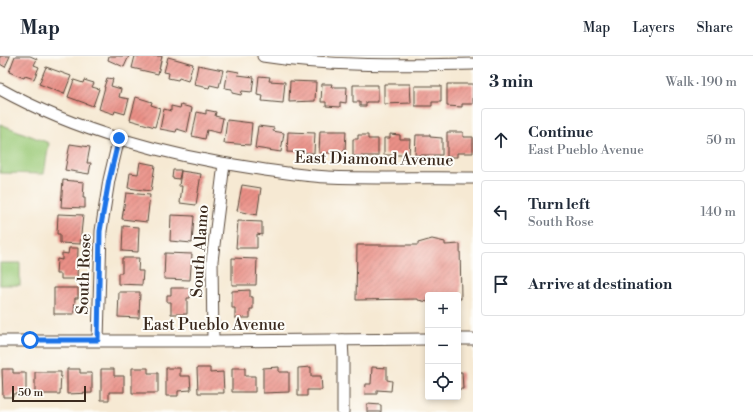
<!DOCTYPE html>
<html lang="en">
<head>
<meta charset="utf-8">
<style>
	:root { --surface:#fff; --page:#f2f2f3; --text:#1f2937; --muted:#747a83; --line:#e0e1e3 }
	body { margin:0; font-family:"Libre Bodoni",serif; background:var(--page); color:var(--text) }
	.controls { position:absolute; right:12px; bottom:12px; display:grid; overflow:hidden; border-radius:4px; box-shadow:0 2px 6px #0003 }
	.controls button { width:36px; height:36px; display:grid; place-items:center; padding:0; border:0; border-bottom:1px solid var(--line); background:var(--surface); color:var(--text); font:20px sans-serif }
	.scale { position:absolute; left:12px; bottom:10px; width:74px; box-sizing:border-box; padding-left:4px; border:2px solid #3b2a1e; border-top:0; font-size:11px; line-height:14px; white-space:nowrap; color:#3b2a1e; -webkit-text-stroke:3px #fdfcf7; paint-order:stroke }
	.stop { position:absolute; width:12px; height:12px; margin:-9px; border:3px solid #1a73e8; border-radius:50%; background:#fff }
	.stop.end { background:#1a73e8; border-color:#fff; box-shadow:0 1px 4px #0008 }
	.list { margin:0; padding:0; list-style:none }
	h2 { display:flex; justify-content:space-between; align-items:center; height:52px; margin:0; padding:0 16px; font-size:17px }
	h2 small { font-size:13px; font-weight:400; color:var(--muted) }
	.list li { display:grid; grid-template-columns:26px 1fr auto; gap:12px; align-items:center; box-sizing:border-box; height:64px; margin:0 8px 8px; padding:0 8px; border:1px solid var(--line); border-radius:4px }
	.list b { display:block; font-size:15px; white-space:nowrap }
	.list p { margin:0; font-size:13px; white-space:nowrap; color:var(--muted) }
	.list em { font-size:13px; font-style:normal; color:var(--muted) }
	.icon { flex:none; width:22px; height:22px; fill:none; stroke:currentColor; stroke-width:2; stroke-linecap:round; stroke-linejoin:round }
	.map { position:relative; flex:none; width:473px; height:356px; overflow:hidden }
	header { display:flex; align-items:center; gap:24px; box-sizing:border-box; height:56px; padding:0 20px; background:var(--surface); border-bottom:1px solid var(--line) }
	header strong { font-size:19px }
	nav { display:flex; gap:22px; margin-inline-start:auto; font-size:14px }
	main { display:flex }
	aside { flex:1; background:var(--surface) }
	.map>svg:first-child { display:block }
	.park { fill:#9bca78; stroke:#6b7a4b }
	.building { fill:url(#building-hatch) }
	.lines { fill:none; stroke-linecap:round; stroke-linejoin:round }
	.minor-casing { stroke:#574739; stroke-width:13 }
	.minor { stroke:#fff; stroke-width:11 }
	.route { stroke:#1a73e8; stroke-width:5 }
	.labels { text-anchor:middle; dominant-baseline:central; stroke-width:4; stroke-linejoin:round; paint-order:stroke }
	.street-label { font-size:16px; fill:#3b2a1e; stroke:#fdfcf7 }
</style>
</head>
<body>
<header>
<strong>Map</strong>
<nav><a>Map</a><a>Layers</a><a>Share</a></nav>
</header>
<main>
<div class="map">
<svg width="473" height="356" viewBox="0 0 473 356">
	<defs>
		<pattern id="building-hatch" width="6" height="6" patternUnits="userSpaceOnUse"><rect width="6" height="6" fill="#ea9087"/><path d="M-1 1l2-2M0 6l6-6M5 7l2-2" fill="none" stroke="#bf766e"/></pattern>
	</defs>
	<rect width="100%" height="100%" fill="#fdfcf7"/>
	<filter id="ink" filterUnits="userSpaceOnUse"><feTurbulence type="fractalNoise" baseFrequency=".025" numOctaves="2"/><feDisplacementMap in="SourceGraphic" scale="8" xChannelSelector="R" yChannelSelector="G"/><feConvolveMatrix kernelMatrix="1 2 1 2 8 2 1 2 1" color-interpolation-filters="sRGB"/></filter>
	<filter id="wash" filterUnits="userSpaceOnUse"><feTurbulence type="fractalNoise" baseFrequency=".012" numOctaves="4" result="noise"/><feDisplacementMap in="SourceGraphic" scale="16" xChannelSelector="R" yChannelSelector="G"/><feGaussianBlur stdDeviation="0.9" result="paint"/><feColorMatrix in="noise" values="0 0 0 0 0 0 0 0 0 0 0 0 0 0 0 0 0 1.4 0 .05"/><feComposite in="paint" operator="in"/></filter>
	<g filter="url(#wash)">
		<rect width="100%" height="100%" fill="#f6e9d3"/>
		<!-- park -->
		<g class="park">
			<path d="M 0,68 L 49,87 L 44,118 L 0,117 Z"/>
			<rect x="0" y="207" width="20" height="22"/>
		</g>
		<g id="blocks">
			<!-- building -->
			<g class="building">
				<path d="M 0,0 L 10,0 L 5,11 L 0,8 Z"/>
				<path d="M 15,0 L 30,0 L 37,3 L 34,9 L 39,11 L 34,23 L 25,20 L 24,22 L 9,16 Z"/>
				<path d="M 109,0 L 129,0 L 124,11 L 108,4 Z"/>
				<path d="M 135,0 L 162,0 L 158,18 L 132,12 Z"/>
				<path d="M 168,1 L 193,8 L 188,25 L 179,22 L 178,24 L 168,22 L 169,17 L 164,16 Z"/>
				<path d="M 198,9 L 223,14 L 219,31 L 210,29 L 209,32 L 194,29 Z"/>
				<path d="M 46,11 L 71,20 L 64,38 L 39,28 Z"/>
				<path d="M 228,14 L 239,16 L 238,19 L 254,21 L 252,36 L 242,35 L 241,39 L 232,37 L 232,33 L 225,32 Z"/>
				<path d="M 259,20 L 270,21 L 269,25 L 285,26 L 283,47 L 262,45 L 263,40 L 257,39 Z"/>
				<path d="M 107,22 L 113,23 L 111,30 L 121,33 L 119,41 L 129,43 L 125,58 L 115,55 L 114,58 L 99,53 L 105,31 L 104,31 Z"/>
				<path d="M 74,24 L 83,27 L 84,24 L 94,27 L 92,31 L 99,33 L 93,50 L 68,41 Z"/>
				<path d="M 290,25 L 316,26 L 315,45 L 289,46 Z"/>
				<path d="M 322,28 L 332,28 L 331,31 L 347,31 L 346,47 L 340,46 L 340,51 L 326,50 L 326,46 L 321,46 Z"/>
				<path d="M 384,28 L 410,28 L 411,47 L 384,48 Z"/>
				<path d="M 447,28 L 473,28 L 473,48 L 462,48 L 462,51 L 447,50 Z"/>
				<path d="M 353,29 L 378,29 L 378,46 L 366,46 L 366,50 L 360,50 L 360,46 L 353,46 Z"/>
				<path d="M 415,30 L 441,30 L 441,46 L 432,46 L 432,50 L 415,50 Z"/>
				<path d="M 136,41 L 152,46 L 151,49 L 160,52 L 155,71 L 130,64 Z"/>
				<path d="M 181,49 L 192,52 L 187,76 L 177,73 L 176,76 L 160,73 L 164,53 L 171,55 L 171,50 L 180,52 Z"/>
				<path d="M 206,54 L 216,56 L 215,60 L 223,62 L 220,77 L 207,74 L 205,83 L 192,80 L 197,56 L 206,58 Z"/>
				<path d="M 227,64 L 252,67 L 250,89 L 224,87 Z"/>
				<path d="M 258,70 L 274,72 L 273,75 L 284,77 L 281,96 L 255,92 Z"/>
				<path d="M 320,75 L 346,75 L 345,95 L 330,95 L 330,97 L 319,97 Z"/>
				<path d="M 288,76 L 315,77 L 314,97 L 287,96 Z"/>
				<path d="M 447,76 L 463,76 L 463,81 L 473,81 L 473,97 L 457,97 L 457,101 L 447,101 Z"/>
				<path d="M 390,78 L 400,79 L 400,83 L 410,83 L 409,99 L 384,99 L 384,82 L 390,82 Z"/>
				<path d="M 358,79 L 368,79 L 368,83 L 378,83 L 378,100 L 353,100 L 353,83 L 358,83 Z"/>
				<path d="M 416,79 L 430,79 L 430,81 L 442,82 L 442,99 L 415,99 Z"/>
				<path d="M 70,88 L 90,91 L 87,107 L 91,107 L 89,118 L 65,114 Z"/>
				<path d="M 140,106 L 155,109 L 151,135 L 128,132 L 130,117 L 138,118 Z"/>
				<path d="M 173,114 L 181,114 L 179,123 L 172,122 Z"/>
				<path d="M 181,115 L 201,118 L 196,149 L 180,147 L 182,130 L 179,130 Z"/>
				<path d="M 63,124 L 84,126 L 83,142 L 85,142 L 85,152 L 61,151 Z"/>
				<path d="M 242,129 L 261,132 L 257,159 L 237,155 Z"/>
				<path d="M 126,137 L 150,139 L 147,166 L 122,163 Z"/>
				<path d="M 58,158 L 83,159 L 80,188 L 60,187 L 60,178 L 57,178 Z"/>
				<path d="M 171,159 L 194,160 L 192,187 L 170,185 Z"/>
				<path d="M 238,165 L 262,166 L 262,179 L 257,178 L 257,192 L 236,192 Z"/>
				<path d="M 123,170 L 139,171 L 138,196 L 122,195 Z"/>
				<path d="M 432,183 L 445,186 L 445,189 L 460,188 L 461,243 L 458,243 L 458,239 L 428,239 L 428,246 L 418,244 L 418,243 L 356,244 L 357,189 L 418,189 L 418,187 Z"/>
				<path d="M 69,192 L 78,192 L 77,223 L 61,223 L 61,218 L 56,218 L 57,203 L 62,204 L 62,197 L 68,198 Z"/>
				<path d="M 165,197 L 192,198 L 190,224 L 164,223 Z"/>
				<path d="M 122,202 L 139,202 L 138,215 L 143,215 L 142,229 L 118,228 L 118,217 L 122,217 Z"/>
				<path d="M 232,202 L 257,203 L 256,229 L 232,229 Z"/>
				<path d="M 54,232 L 78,232 L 78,242 L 75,242 L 74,258 L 54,258 Z"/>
				<path d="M 171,232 L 191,232 L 190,242 L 187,242 L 187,258 L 171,258 L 171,246 L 167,246 L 167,239 L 171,239 Z"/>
				<path d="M 250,234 L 250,241 L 253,241 L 253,253 L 250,253 L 250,262 L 235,262 L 235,252 L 232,252 L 232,235 Z"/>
				<path d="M 119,236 L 140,236 L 139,262 L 118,261 Z"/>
				<path d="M 279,311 L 279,316 L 289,316 L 289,336 L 263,337 L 263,312 Z"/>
				<path d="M 311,311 L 311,320 L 321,320 L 322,334 L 307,334 L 307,340 L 298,340 L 298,312 Z"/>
				<path d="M 372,311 L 387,312 L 387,324 L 392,325 L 391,335 L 377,334 L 377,338 L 365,338 L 366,328 L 371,328 Z"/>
				<path d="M 132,312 L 148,312 L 148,317 L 158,317 L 158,337 L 132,337 Z"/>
				<path d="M 166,312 L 180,312 L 180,320 L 190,320 L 191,334 L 178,335 L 178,340 L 166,340 Z"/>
				<path d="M 197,312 L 210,312 L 210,317 L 223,316 L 224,337 L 198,337 Z"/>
				<path d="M 232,312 L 245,312 L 245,320 L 255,320 L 255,336 L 232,336 Z"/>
				<path d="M 2,313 L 13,313 L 13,317 L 26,317 L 26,337 L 13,338 L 13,341 L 3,341 Z"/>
				<path d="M 67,313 L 80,313 L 80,317 L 92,317 L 92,337 L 67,338 Z"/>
				<path d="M 101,313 L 114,313 L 114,320 L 124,320 L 124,336 L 109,336 L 109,344 L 101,344 Z"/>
				<path d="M 35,316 L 61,316 L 60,338 L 35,338 Z"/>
				<path d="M 458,316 L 462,316 L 463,333 L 458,333 Z"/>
				<path d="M 367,348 L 381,349 L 381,356 L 367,356 Z"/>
			</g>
		</g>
	</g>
	<g filter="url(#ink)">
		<use href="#blocks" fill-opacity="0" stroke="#574739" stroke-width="1"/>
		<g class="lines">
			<!-- minor casing -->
			<g class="minor-casing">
				<g id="minor">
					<path d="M 263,0 C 333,11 402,9 473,8"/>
					<path d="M 0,33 C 75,75 168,100 253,112 C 278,116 303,120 328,121 C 376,123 425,121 473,122"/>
					<path d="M 458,283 L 473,283"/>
					<path d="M 98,284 L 101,175 L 109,124 L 119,82"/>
					<path d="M 342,284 L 343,302 L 343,356"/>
					<path d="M 0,285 L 213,285 L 428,283"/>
					<path d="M 213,285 L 212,205 L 224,108"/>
				</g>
			</g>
			<!-- minor -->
			<use href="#minor" class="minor"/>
		</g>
	</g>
	<g class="lines" filter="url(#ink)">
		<!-- route -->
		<path class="route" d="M 30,284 L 98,284 L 100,175 L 109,124 L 119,82"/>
	</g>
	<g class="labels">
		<!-- street labels -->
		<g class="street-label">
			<text transform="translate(374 103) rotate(1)">East Diamond Avenue</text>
			<text transform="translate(200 195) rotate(-86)">South Alamo</text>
			<text transform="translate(84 218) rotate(-88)">South Rose</text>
			<text x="214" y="269">East Pueblo Avenue</text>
		</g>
	</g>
</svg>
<div class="controls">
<button>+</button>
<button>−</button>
<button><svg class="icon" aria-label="locate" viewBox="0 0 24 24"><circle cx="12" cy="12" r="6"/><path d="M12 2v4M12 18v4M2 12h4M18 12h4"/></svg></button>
</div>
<div class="scale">50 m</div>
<div class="stop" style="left:30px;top:284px"></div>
<div class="stop end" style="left:119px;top:82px"></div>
</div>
<aside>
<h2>3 min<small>Walk · 190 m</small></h2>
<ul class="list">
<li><svg class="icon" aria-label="ahead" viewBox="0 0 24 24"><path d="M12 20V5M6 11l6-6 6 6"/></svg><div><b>Continue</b><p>East Pueblo Avenue</p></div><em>50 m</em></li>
<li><svg class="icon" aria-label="left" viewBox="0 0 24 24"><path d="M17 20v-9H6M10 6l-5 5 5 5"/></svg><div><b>Turn left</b><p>South Rose</p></div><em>140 m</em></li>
<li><svg class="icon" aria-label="arrive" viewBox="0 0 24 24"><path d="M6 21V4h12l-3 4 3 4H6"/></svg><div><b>Arrive at destination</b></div></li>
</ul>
</aside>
</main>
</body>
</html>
